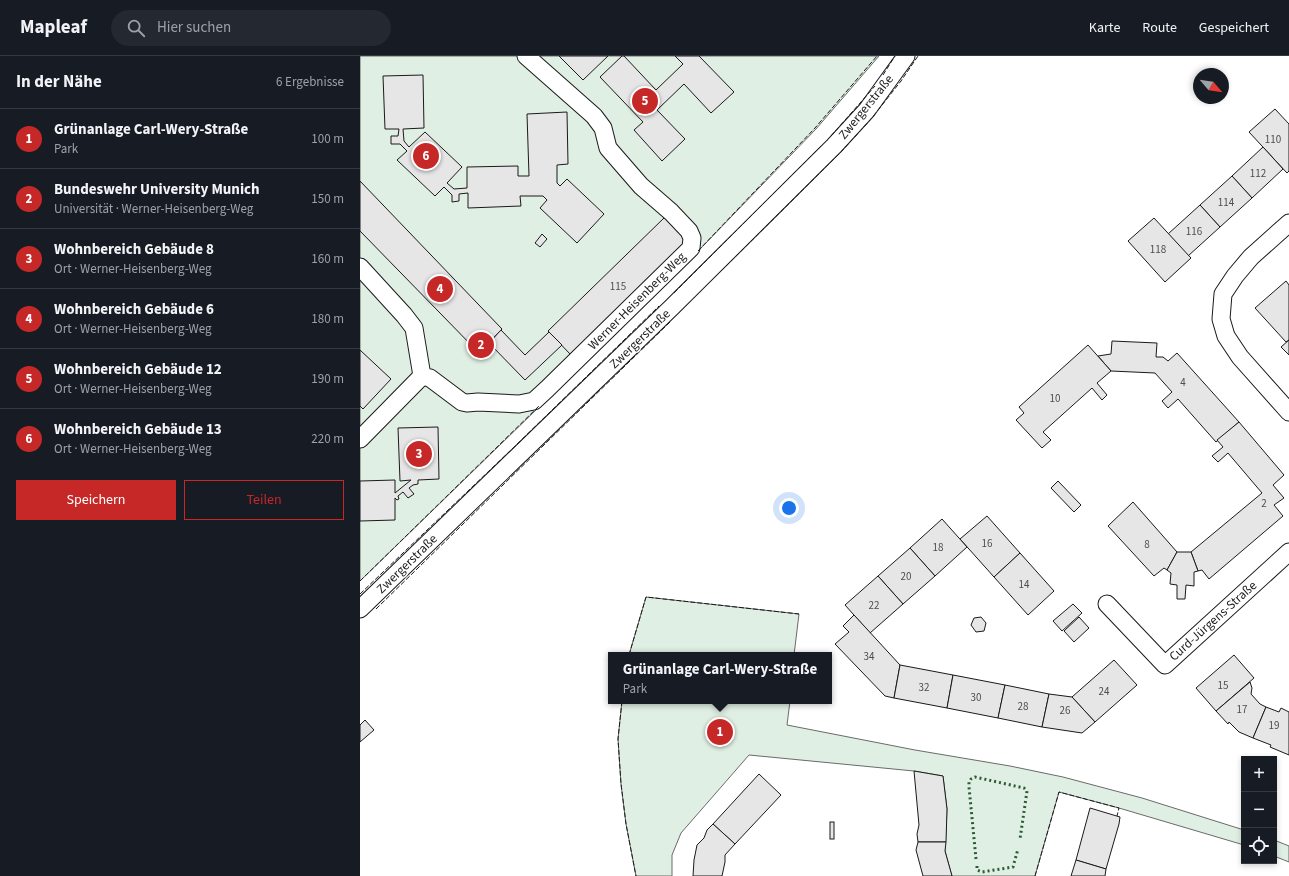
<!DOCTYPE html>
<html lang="de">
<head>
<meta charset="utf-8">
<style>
	:root { --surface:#171b24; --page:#242831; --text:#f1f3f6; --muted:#9ea1a6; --line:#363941; --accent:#c62828 }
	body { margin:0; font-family:"Source Sans 3",sans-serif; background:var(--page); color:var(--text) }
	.controls { position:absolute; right:12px; bottom:12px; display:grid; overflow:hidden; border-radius:0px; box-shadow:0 2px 6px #0003 }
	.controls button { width:36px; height:36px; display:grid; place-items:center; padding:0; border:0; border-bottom:1px solid var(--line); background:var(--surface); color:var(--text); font:20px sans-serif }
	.compass { position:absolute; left:833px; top:12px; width:36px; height:36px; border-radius:50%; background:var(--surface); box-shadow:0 2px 6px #0003; rotate:119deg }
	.you { position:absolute; left:429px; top:452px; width:14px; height:14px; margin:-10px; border:3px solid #fff; border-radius:50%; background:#1a73e8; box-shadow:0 0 0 6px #1a73e833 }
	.badge { display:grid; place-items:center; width:26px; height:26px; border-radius:50%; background:var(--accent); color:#fff; font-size:13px; font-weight:700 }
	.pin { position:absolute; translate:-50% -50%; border:2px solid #fff; box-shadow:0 1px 4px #0006 }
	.popup { position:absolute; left:248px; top:596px; width:224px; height:52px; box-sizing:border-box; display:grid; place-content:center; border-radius:0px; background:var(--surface); filter:drop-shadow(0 1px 3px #0005); font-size:13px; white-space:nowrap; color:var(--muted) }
	.popup b { font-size:15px; color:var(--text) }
	.popup::after { content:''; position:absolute; left:50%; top:100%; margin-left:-8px; border:8px solid transparent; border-top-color:var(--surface) }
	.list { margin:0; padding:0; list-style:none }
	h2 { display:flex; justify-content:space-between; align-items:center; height:52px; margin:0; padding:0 16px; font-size:17px }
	h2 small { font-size:13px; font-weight:400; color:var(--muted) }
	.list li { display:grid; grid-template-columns:26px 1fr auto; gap:12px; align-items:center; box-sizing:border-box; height:60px; padding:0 16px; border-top:1px solid var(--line) }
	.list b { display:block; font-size:15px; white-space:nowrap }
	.list p { margin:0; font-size:13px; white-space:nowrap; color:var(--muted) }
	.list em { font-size:13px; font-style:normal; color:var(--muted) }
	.actions { display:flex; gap:8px; padding:12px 16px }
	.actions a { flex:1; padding:9px 0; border:1px solid var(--accent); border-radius:0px; text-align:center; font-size:14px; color:var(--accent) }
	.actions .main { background:var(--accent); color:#fff }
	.icon { flex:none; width:22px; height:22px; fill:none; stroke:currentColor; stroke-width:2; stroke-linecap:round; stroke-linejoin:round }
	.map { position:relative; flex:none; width:929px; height:820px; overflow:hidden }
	header { display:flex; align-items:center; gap:24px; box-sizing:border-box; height:56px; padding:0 20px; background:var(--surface); border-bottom:1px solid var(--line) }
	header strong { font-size:19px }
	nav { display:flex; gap:22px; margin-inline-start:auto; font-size:14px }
	.search { width:280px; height:36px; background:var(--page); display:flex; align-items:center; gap:10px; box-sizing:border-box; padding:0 14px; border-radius:22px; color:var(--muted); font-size:15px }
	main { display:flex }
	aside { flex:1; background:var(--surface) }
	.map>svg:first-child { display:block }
	.green { fill:#e0efe3; stroke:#6a6a6a }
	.building { fill:#e6e6e6; stroke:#1a1a1a }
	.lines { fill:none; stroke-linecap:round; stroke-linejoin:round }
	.minor-casing { stroke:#1a1a1a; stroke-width:19 }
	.minor { stroke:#fff; stroke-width:17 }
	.hedge { stroke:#2b5a34; stroke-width:3; stroke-dasharray:2 3; stroke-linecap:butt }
	.fence { stroke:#1a1a1a; stroke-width:1; stroke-dasharray:5 2; stroke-linecap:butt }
	.labels { text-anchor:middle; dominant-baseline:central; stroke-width:3; stroke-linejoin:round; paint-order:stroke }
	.number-label { font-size:11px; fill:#4d4d4d }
	.street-label { font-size:13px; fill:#1a1a1a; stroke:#fff }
</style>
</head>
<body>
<header>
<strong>Mapleaf</strong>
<div class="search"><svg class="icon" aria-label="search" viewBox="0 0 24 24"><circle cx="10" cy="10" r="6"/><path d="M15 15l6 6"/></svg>Hier suchen</div>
<nav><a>Karte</a><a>Route</a><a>Gespeichert</a></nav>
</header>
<main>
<aside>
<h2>In der Nähe<small>6 Ergebnisse</small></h2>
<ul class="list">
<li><span class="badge">1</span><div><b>Grünanlage Carl-Wery-Straße</b><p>Park</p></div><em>100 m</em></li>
<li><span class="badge">2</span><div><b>Bundeswehr University Munich</b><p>Universität · Werner-Heisenberg-Weg</p></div><em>150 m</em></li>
<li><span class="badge">3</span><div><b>Wohnbereich Gebäude 8</b><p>Ort · Werner-Heisenberg-Weg</p></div><em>160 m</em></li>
<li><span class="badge">4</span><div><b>Wohnbereich Gebäude 6</b><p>Ort · Werner-Heisenberg-Weg</p></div><em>180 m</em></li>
<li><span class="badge">5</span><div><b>Wohnbereich Gebäude 12</b><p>Ort · Werner-Heisenberg-Weg</p></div><em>190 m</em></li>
<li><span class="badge">6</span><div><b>Wohnbereich Gebäude 13</b><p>Ort · Werner-Heisenberg-Weg</p></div><em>220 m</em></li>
</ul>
<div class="actions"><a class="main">Speichern</a><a>Teilen</a></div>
</aside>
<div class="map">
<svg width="929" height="820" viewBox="0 0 929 820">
	<rect width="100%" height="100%" fill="#fff"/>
	<!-- green -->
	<g class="green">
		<path d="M 0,0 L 519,0 L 456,73 L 317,217 L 0,525 Z"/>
		<path d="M 286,541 L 439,558 L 434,599 L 269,599 Z"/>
		<path d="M 262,645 L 430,645 L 427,669 L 555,694 L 650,710 L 703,721 L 782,742 L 884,774 L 884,789 L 759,752 L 699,736 L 675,820 L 592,820 L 585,795 L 587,753 L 583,720 L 554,715 L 389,699 L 321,777 L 312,799 L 312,820 L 276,820 L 266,768 L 261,728 L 258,683 Z"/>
		<path d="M 914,784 L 929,790 L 929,806 L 914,800 Z"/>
	</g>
	<!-- building -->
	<g class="building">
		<path d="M 199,0 L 248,0 L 223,24 Z"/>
		<path d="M 262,0 L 264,0 L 296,34 L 323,8 L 315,0 L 339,0 L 374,36 L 351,57 L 324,28 L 297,54 L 325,83 L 302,105 L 274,74 L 283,66 L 240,21 Z"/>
		<path d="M 63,19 L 64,72 L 43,73 L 44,85 L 49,91 L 65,76 L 102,111 L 87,127 L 94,133 L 107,132 L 107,111 L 158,110 L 158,120 L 169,120 L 167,58 L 207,56 L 208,108 L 197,109 L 197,127 L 200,130 L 207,123 L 244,158 L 217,187 L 180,152 L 187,144 L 183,140 L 160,140 L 161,150 L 108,152 L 108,137 L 99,138 L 99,145 L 92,146 L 92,139 L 84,131 L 75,140 L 37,104 L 47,95 L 40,88 L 31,88 L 31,80 L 38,80 L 39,73 L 25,73 L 23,20 Z"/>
		<path d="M 915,53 L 929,68 L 929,115 L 927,117 L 889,76 Z"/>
		<path d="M 903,91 L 923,113 L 892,142 L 872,120 Z"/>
		<path d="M 872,120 L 892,142 L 860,171 L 840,149 Z"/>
		<path d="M 0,125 L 142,273 L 119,297 L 0,175 Z"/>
		<path d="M 840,149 L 860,171 L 828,200 L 808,178 Z"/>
		<path d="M 305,161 L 328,185 L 211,299 L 188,275 Z"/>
		<path d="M 794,162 L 831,202 L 805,226 L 768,185 Z"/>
		<path d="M 182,178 L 187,183 L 180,191 L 175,187 Z"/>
		<path d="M 926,225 L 929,229 L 929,284 L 926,286 L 895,252 Z"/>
		<path d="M 141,274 L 165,299 L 189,276 L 202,289 L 165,324 L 129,287 Z"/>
		<path d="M 929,284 L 929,299 L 921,291 Z"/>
		<path d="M 752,285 L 797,287 L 796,301 L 803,301 L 808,305 L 817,297 L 879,366 L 856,386 L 818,343 L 808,352 L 802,345 L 812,336 L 795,317 L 751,315 L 738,300 L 751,298 Z"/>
		<path d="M 728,289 L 751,315 L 737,327 L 747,339 L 742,344 L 732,332 L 683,376 L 691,384 L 682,392 L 656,364 L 664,357 L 659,351 Z"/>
		<path d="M 0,294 L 31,323 L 3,353 L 0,350 Z"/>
		<path d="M 879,366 L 924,419 L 913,429 L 924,442 L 914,449 L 923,460 L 849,523 L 842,514 L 838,515 L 831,496 L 902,437 L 868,397 L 858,406 L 852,400 L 863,391 L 857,384 Z"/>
		<path d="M 78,371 L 79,423 L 58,424 L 58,428 L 53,429 L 49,432 L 54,438 L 48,442 L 43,436 L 38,440 L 39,443 L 37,444 L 35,442 L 35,464 L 0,465 L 0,425 L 35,424 L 35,437 L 51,424 L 40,425 L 38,372 Z"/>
		<path d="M 698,425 L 721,449 L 714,456 L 691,432 Z"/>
		<path d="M 773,446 L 817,496 L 807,514 L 804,512 L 794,520 L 748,470 Z"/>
		<path d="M 627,460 L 660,497 L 634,521 L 600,483 Z"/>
		<path d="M 582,463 L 607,491 L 575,520 L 550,492 Z"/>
		<path d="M 550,492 L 575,520 L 543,548 L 518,520 Z"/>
		<path d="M 817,496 L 831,496 L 838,515 L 834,516 L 834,530 L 826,529 L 825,543 L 817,543 L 817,529 L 810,528 L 811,517 L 807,514 Z"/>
		<path d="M 660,497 L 694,535 L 668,559 L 634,521 Z"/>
		<path d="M 518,520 L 543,548 L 510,577 L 485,549 Z"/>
		<path d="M 713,548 L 722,557 L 702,575 L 693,565 Z"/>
		<path d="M 494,559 L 540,609 L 534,642 L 525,640 L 475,588 L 489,576 L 483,570 Z"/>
		<path d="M 621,561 L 626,567 L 624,575 L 616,576 L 611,569 L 614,562 Z"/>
		<path d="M 719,561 L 729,572 L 714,586 L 704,575 Z"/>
		<path d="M 874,599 L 894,622 L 856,655 L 836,632 Z"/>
		<path d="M 754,604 L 777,629 L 735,666 L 712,641 Z"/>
		<path d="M 540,609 L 593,619 L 587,652 L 534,642 Z"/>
		<path d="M 593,619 L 645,629 L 638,662 L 587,652 Z"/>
		<path d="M 890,626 L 892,632 L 891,638 L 900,648 L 906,651 L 893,682 L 879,676 L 869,666 L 868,668 L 856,655 Z"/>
		<path d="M 645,629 L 689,638 L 682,671 L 638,662 Z"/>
		<path d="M 689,638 L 712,641 L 735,666 L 722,677 L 682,671 Z"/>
		<path d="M 906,651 L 919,656 L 921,652 L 929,656 L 929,699 L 910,691 L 911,689 L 893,682 Z"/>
		<path d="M 5,664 L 14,674 L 0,686 L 0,669 Z"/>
		<path d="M 554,715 L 583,720 L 587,753 L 586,786 L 558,786 L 557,778 L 559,769 Z"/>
		<path d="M 399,718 L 421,739 L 375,788 L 353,768 Z"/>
		<path d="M 730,752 L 760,761 L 759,768 L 746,813 L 716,804 Z"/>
		<rect x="470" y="766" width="4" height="17"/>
		<path d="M 353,768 L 375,788 L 365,799 L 365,806 L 362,820 L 333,820 L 334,804 L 337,789 L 344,782 L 347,774 Z"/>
		<path d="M 558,786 L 586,786 L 585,795 L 592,820 L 563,820 L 556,794 Z"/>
		<path d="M 716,804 L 746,813 L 745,820 L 711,820 Z"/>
	</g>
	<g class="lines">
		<!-- minor casing -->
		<g class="minor-casing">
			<g id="minor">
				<path d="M 929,167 L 891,201 L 875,220 L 863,238 L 861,263 L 866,280 L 880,301 L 929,356"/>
				<path d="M 0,211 L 44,259 L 54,272 L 62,320 L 70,322 L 102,346 L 107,347 L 118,346 L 159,348 L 174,345 L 187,333 L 331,192 L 332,182 L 329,175 L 311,156 L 281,130 L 248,92 L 243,72 L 234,60 L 166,0"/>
				<path d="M 0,383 L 62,320"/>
				<path d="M 747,548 L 805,609 L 929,496"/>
				<path d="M 0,553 L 312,251 L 474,90 L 507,54 L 546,0"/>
			</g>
		</g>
		<!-- minor -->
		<use href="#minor" class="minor"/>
		<!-- hedge -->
		<g class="hedge">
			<path d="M 616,803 L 609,731 L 609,726 L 611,723 L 615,721 L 664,732 L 667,735 L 660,783"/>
			<path d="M 617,810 L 617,814 L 622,816 L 653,811 L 658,793"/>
		</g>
		<!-- fence -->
		<g class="fence">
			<path d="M 523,19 L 535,0"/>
			<path d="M 471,80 L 515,30"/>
			<path d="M 338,195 L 455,72 L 517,0"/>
			<path d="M 361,215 L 481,96 L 511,63 L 541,25 L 558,0"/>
			<path d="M 314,237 L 462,89"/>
			<path d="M 0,525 L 179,350"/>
			<path d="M 0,538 L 151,394 L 299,250"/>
			<path d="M 16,553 L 310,266"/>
			<path d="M 269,599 L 286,541 L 439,558"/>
			<path d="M 262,645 L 258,683 L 261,728 L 266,768 L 276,820"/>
			<path d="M 675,820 L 699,736 L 759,752 L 757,760"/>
		</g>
	</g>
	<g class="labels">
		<!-- number labels -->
		<g class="number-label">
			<text x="913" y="83">110</text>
			<text x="898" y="117">112</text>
			<text x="866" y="146">114</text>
			<text x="834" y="175">116</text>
			<text x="798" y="193">118</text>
			<text x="258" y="230">115</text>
			<text x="823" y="326">4</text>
			<text x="695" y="342">10</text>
			<text x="904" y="447">2</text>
			<text x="627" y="487">16</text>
			<text x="787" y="488">8</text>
			<text x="578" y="491">18</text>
			<text x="546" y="520">20</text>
			<text x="664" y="528">14</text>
			<text x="514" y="549">22</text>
			<text x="509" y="600">34</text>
			<text x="863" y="629">15</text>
			<text x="564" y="631">32</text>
			<text x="744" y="635">24</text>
			<text x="616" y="641">30</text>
			<text x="663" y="650">28</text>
			<text x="882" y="653">17</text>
			<text x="705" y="654">26</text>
			<text x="914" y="669">19</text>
		</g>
		<!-- street labels -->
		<g class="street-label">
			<text transform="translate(506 51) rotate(-51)">Zwergerstraße</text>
			<text transform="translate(277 245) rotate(-45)">Werner-Heisenberg-Weg</text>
			<text transform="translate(280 283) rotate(-44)">Zwergerstraße</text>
			<text transform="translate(47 508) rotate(-44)">Zwergerstraße</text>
			<text transform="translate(853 565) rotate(-42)">Curd-Jürgens-Straße</text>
		</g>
	</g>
</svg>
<div class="controls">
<button>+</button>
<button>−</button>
<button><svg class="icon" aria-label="locate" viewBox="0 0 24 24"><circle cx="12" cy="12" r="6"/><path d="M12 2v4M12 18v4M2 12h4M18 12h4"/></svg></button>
</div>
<svg class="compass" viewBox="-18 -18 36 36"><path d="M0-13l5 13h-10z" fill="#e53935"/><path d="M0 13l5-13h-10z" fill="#9ea1a6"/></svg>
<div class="you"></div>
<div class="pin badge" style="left:360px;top:676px">1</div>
<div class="popup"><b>Grünanlage Carl-Wery-Straße</b>Park</div>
<div class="pin badge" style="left:121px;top:289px">2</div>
<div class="pin badge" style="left:59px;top:398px">3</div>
<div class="pin badge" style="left:80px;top:233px">4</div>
<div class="pin badge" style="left:285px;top:45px">5</div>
<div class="pin badge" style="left:66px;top:100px">6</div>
</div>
</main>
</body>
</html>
